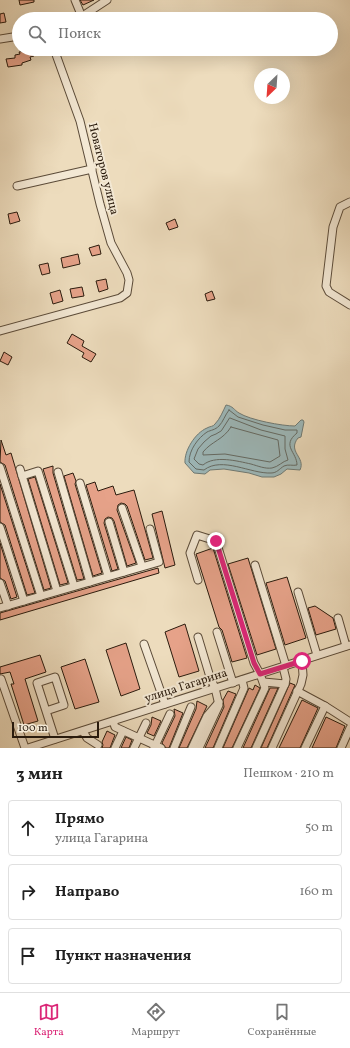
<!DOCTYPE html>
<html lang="ru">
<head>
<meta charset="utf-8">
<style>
	:root { --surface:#fff; --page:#f6f6f6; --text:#222; --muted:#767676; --line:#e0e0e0; --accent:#db2777 }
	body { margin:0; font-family:Vollkorn,serif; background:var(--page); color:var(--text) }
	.compass { position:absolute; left:254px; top:68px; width:36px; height:36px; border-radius:50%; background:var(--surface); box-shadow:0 4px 16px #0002; rotate:205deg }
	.scale { position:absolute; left:12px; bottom:10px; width:87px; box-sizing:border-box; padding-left:4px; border:2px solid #2a1b0d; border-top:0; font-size:11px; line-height:14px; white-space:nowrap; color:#2a1b0d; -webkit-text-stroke:3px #f3e8d4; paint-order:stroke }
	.stop { position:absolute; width:12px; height:12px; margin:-9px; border:3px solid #db2777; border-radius:50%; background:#fff }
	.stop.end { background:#db2777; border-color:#fff; box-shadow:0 1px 4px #0008 }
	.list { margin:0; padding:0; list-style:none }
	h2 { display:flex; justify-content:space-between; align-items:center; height:52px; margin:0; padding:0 16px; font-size:17px }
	h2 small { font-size:13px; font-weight:400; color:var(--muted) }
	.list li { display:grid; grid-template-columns:26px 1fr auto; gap:12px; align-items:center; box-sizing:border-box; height:56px; margin:0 8px 8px; padding:0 8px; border:1px solid var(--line); border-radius:4px }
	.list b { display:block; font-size:15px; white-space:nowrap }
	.list p { margin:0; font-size:13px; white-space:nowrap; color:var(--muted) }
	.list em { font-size:13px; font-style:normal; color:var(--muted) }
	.icon { flex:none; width:22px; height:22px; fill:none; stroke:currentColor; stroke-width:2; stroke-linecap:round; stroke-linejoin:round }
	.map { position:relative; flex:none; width:350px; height:748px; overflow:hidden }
	.search { position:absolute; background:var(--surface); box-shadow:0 4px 16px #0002; left:12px; right:12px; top:12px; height:44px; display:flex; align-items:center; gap:10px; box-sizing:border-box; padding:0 14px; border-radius:22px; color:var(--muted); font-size:15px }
	.sheet { height:244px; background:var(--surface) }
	nav { display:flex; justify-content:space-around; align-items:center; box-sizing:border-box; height:56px; border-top:1px solid var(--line); background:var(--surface); font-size:11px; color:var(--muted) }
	nav a { display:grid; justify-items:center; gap:2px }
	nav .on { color:var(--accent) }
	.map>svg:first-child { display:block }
	.water { fill:#9db9bb; stroke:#6f7a75 }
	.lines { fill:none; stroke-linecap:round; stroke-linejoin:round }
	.shore { stroke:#646a64; stroke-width:1 }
	.building { fill:#e6a289; stroke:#2a1b0d }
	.minor-casing { stroke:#5b4b39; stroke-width:9 }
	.minor { stroke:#f3e8d4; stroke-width:7 }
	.route { stroke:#db2777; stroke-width:5 }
	.labels { text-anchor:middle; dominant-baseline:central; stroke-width:4; stroke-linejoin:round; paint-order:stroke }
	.street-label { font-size:12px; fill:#2a1b0d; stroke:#f3e8d4 }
</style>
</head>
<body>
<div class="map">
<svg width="350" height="748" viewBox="0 0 350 748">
	<rect width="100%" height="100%" fill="#eddcbd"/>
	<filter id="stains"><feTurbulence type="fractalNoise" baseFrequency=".005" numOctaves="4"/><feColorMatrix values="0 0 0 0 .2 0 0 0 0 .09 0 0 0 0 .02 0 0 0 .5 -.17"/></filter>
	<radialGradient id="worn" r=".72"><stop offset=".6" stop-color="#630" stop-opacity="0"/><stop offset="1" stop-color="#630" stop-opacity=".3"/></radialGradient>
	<!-- water -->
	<path class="water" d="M 226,405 C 233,406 234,410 239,413 C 250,420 282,426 295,426 L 301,420 L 303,420 L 304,422 L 301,437 L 298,438 C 287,452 306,457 300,470 L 287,469 L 281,474 L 274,477 L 262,477 L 249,473 L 224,469 L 210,470 L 205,474 L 194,473 L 185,463 C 184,451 195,433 207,428 C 210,426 213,427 215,424 C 220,419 223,411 226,405 Z"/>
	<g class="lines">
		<!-- shore -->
		<g class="shore">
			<path d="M 229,410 L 238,417 L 263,425 L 285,430 L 297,430 L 297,433 C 281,446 297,452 297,465 C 293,466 288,464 284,466 C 279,469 277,473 271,473 C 251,474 222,456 204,470 L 196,469 L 189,462 C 189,450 198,438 207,432 C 211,430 215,430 219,426 C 223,422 225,415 229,410 Z"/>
			<path d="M 230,418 L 261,430 L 285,436 L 285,449 L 288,460 C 283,461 278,467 272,468 C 265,469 258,466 251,464 C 237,461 215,455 203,465 L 199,464 L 194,459 L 198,449 L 204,442 L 211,436 L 216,434 L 221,431 Z"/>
			<path d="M 231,427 L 278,440 L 280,456 L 270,462 L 225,454 L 203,455 L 203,452 C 212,441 223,440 231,427 Z"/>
		</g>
	</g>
	<!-- building -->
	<g class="building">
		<path d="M 19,0 L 34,0 L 34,2 L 20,5 Z"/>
		<path d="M 80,0 L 94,0 L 83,5 Z"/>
		<path d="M 4,13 L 6,22 L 0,23 L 0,14 Z"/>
		<path d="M 33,50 L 34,56 L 30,57 L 31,60 L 22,63 L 22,65 L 8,67 L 6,59 L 15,58 L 15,55 L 20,54 L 19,52 Z"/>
		<path d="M 17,212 L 20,221 L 10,224 L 8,214 Z"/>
		<path d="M 175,219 L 178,227 L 169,230 L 166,223 Z"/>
		<path d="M 99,245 L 101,254 L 92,256 L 89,248 Z"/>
		<path d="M 78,254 L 80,264 L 63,268 L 61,258 Z"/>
		<path d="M 48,263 L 50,273 L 42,275 L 39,265 Z"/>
		<path d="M 106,279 L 108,289 L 99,292 L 96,281 Z"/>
		<path d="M 82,287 L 84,296 L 72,298 L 70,289 Z"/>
		<path d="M 60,290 L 63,301 L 53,304 L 50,293 Z"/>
		<path d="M 212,291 L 215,299 L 207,301 L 205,294 Z"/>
		<path d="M 72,334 L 84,341 L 82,346 L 96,354 L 91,362 L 82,357 L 84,353 L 67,343 Z"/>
		<path d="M 4,352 L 12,357 L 8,365 L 0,361 Z"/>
		<path d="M 1,440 L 6,455 L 11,453 L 51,588 L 44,590 L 5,465 L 0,462 Z"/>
		<path d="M 53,466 L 53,473 L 84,579 L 77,580 L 43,469 Z"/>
		<path d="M 73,473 L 76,481 L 75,484 L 102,573 L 93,576 L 64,476 Z"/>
		<path d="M 35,477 L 68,583 L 60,585 L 28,479 Z"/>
		<path d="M 95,482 L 98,491 L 113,486 L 116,495 L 134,490 L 153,558 L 145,560 L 127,506 L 125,504 L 121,503 L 118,505 L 117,510 L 136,563 L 127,566 L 114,521 L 112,518 L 108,517 L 105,519 L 104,523 L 118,569 L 112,571 L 86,485 Z"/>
		<path d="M 0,484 L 35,593 L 27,595 L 5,525 L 0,522 Z"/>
		<path d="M 162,511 L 175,565 L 165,568 L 152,514 Z"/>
		<path d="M 0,543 L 17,597 L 11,599 L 5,581 L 0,578 Z"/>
		<path d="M 213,548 L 247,658 L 232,662 L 222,630 L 219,627 L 196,554 Z"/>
		<path d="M 248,558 L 276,649 L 257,655 L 228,564 Z"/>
		<path d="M 158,568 L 159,573 L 0,620 L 0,613 Z"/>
		<path d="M 287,577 L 306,638 L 285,645 L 266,583 Z"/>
		<path d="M 315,606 L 333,618 L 336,629 L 316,635 L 308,608 Z"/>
		<path d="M 185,624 L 199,671 L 179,677 L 165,632 Z"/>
		<path d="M 126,643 L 140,689 L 121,696 L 106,650 Z"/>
		<path d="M 40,655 L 46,672 L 25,679 L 38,721 L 24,725 L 11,684 L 14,684 L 10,672 L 0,674 L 0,667 Z"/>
		<path d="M 85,659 L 99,702 L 75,709 L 61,667 Z"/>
		<path d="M 290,683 L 295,685 L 267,748 L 261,748 Z"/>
		<path d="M 255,685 L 260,688 L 232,748 L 223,748 L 249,688 L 253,690 Z"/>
		<path d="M 270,688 L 278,688 L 251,748 L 243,748 Z"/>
		<path d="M 228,691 L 236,694 L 213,748 L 205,748 L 224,707 L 223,700 Z"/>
		<path d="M 302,700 L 318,708 L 300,748 L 279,748 Z"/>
		<path d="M 197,701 L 207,706 L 187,748 L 179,748 L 196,709 Z"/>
		<path d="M 174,709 L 183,713 L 169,748 L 166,748 L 162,743 L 175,716 Z"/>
		<path d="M 152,717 L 161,721 L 154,736 L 147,733 L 151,725 Z"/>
		<path d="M 326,717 L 345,726 L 336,748 L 312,748 Z"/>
		<path d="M 107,731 L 115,735 L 110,748 L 102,748 L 103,745 L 102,742 Z"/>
		<path d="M 126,737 L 132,740 L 129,748 L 121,748 Z"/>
	</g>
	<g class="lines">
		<!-- minor casing -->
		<g class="minor-casing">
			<g id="minor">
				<path d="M 75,0 L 82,17"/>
				<path d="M 78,19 L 107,0"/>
				<path d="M 0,39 L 19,36"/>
				<path d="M 17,186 L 92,169"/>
				<path d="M 350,202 L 340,207 L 333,227 L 326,286 L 329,292 L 350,305"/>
				<path d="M 0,331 L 120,298 L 127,293 L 129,280 L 127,273 L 111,243 L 100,204 L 80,121 L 54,49"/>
				<path d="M 0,467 L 41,596"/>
				<path d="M 20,469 L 57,591"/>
				<path d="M 58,472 L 90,582"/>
				<path d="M 22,476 L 38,471 L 74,586"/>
				<path d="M 80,483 L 108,576"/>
				<path d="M 122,508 L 142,566"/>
				<path d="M 109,522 L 124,572"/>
				<path d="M 0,527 L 24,601"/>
				<path d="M 255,565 L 286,666"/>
				<path d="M 198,580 L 190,553 L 197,535 L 216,541 L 254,663 L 260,674 L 265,688 L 237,748"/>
				<path d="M 0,583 L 8,606"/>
				<path d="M 298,592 L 317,655"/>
				<path d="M 0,608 L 159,562 L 150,529"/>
				<path d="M 338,618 L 346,646"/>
				<path d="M 217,632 L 233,683"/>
				<path d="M 198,637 L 210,677 L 215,688 L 219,705 L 199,748"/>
				<path d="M 144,644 L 165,704"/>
				<path d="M 0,680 L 1,679 L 25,748"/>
				<path d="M 264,682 L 285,684"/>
				<path d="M 297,691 L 325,706 L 350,722"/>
				<path d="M 46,711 L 64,705 L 55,677 L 37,683 L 55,739"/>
				<path d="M 113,721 L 115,727 L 161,748"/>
				<path d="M 83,731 L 87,738 L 98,745"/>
				<path d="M 28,748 L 350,645"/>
				<path d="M 115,748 L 123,731"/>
				<path d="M 134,748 L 146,723"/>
				<path d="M 154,748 L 170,714"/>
				<path d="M 174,748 L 191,707"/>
				<path d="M 192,748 L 207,716 L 219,702"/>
				<path d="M 218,748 L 244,688 L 242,680"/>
				<path d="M 256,748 L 285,684 L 286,679 L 283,667"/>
				<path d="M 272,748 L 301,684 L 303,675 L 302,661"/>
				<path d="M 305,748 L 325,706"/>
				<path d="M 341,748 L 350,728"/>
			</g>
		</g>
		<!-- minor -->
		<use href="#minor" class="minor"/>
	</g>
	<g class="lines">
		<!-- route -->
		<path class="route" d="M 216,541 L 254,663 L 260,674 L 302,661"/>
	</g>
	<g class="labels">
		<!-- street labels -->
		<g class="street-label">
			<text transform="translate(103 169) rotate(76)">Новаторов улица</text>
			<text transform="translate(186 686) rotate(-18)">улица Гагарина</text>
		</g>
	</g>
	<rect width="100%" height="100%" filter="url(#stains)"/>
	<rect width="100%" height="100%" fill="url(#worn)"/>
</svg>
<svg class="compass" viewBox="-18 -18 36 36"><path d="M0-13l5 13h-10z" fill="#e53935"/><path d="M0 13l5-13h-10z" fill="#767676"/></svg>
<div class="scale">100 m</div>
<div class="stop" style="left:302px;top:661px"></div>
<div class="stop end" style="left:216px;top:541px"></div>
<div class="search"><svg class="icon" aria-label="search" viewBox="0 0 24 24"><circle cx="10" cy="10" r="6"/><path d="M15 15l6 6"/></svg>Поиск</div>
</div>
<section class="sheet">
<h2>3 мин<small>Пешком · 210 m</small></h2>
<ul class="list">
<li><svg class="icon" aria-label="ahead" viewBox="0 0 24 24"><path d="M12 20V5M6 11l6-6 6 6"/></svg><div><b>Прямо</b><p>улица Гагарина</p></div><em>50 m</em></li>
<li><svg class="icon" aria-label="right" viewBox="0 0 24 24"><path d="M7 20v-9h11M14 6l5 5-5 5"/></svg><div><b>Направо</b></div><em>160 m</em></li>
<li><svg class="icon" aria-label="arrive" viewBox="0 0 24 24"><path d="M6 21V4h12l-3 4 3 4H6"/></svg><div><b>Пункт назначения</b></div></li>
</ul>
</section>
<nav>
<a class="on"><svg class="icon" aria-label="map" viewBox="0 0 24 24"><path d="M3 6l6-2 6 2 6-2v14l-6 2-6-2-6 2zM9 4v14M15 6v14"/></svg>Карта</a>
<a><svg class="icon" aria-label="directions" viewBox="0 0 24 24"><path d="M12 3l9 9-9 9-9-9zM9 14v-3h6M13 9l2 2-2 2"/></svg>Маршрут</a>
<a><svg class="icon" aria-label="saved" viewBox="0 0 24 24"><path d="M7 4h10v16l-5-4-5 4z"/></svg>Сохранённые</a>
</nav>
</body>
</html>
